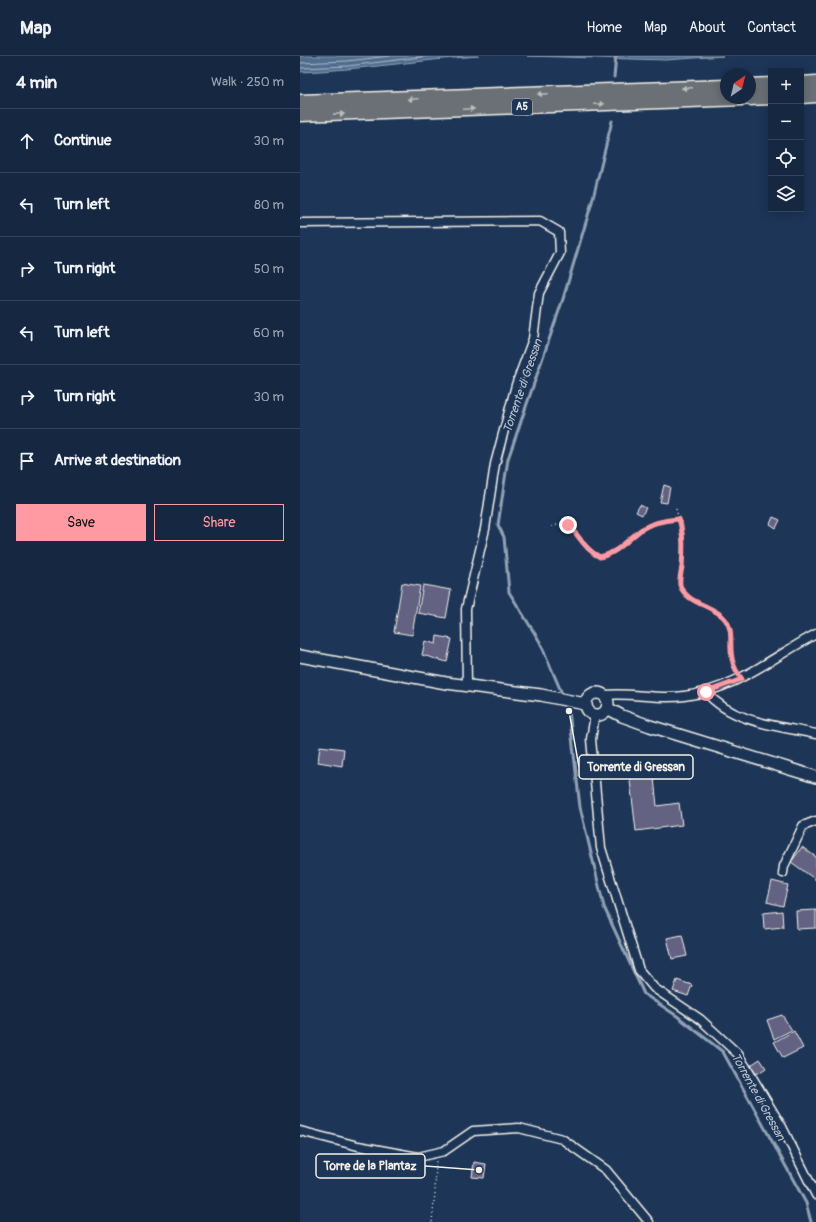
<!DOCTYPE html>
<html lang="en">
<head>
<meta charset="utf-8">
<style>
	:root { --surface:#162841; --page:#1f3048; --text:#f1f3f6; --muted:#9ea6b1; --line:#35445a; --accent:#ff9aa2 }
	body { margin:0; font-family:Pangolin,sans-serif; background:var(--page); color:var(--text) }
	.controls { position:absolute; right:12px; top:12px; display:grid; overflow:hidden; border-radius:0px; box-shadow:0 2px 10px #0003 }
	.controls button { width:36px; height:36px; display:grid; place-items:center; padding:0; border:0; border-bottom:1px solid var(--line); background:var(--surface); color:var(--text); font:20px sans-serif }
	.compass { position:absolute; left:420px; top:12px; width:36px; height:36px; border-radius:50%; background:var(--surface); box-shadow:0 2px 10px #0003; rotate:35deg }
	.stop { position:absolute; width:12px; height:12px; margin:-9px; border:3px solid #ff9aa2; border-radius:50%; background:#fff }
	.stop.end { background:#ff9aa2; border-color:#fff; box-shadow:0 1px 4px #0008 }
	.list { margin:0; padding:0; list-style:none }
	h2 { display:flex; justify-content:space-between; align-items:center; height:52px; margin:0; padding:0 16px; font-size:17px }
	h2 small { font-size:13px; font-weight:400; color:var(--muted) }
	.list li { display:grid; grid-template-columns:26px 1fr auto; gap:12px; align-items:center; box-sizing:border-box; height:64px; padding:0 16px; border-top:1px solid var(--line) }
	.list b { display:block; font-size:15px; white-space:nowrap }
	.list em { font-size:13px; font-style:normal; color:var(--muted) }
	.actions { display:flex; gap:8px; padding:12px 16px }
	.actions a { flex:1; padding:9px 0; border:1px solid var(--accent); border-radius:0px; text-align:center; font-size:14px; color:var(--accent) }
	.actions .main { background:var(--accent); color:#111 }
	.icon { flex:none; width:22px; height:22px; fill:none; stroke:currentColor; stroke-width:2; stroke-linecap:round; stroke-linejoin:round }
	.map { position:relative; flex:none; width:516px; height:1166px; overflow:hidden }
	header { display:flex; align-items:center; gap:24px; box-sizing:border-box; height:56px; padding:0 20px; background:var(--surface); border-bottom:1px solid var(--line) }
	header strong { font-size:19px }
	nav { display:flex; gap:22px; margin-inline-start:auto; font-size:14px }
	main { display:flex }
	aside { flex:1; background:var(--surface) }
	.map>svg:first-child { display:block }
	.water { fill:#506d8f; stroke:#92a2b3 }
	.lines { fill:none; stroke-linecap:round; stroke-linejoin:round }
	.shore { stroke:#b2bcc4; stroke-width:1 }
	.stream { stroke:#92a2b3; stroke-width:3 }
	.building { fill:#646283; stroke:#f4f1e8 }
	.minor-casing { stroke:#f4f1e8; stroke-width:11 }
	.secondary-casing { stroke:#f4f1e8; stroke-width:14 }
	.motorway-casing { stroke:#f4f1e8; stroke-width:17 }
	.path { stroke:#f4f1e8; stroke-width:1.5; stroke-dasharray:1 3; stroke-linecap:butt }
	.minor { stroke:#1d3557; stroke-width:8 }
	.secondary { stroke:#1d3557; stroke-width:11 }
	.motorway { stroke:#6a7074; stroke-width:14 }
	.oneway { fill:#bdbdba }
	.route { stroke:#ff9aa2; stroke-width:5 }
	.labels { text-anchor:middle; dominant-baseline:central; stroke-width:3; stroke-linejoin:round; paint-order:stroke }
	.shield { fill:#1d3557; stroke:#b4b9bc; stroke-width:1 }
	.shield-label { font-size:10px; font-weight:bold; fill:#f4f1e8 }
	.water-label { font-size:12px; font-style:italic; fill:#bbc3c9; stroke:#1d3557 }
	.leader { fill:none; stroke:#f4f1e8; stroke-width:1.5 }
	.callout-dot { fill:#f4f1e8; stroke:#1d3557; stroke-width:1.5 }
	.callout { fill:#1d3557; stroke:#f4f1e8; stroke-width:1.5 }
	.callout-label { font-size:12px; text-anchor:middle; font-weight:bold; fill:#f4f1e8 }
</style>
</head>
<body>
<header>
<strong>Map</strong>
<nav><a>Home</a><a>Map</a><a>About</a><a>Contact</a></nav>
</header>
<main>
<aside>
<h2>4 min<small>Walk · 250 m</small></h2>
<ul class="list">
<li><svg class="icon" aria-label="ahead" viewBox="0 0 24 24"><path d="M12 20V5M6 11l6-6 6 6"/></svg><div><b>Continue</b></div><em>30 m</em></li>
<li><svg class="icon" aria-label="left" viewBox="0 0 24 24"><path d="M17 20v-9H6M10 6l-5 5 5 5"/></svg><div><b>Turn left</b></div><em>80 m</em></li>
<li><svg class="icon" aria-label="right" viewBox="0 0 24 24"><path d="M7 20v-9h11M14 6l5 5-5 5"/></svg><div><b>Turn right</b></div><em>50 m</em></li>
<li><svg class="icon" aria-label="left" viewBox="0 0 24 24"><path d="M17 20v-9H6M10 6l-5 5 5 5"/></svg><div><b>Turn left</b></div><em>60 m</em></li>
<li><svg class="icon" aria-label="right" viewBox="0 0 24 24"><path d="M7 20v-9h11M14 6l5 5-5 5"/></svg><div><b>Turn right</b></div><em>30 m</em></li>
<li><svg class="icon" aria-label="arrive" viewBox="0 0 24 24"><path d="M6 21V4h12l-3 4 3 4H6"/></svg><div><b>Arrive at destination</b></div></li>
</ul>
<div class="actions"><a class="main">Save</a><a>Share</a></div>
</aside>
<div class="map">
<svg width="516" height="1166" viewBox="0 0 516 1166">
	<rect width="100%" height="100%" fill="#1d3557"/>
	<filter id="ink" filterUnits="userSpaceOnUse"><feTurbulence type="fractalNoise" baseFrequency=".025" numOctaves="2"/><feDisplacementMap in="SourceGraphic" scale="8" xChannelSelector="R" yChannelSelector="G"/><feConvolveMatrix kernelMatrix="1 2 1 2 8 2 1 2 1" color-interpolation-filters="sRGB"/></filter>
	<g filter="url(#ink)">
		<!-- water -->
		<g class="water">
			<path d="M 0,0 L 179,0 C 119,4 60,14 0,16 Z"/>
			<path d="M 227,0 L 423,0 L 366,4 Z"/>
		</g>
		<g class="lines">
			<!-- shore -->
			<g class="shore">
				<path d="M 0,7 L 47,5 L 90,0"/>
				<path d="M 0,12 L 48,10 L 129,0"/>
			</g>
			<!-- stream -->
			<g class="stream">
				<path d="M 314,21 L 316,0"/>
				<path d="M 263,640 L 240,586 L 209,536 L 204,481 L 198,469 L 208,403 L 263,243 L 292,146 L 312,65"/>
				<path d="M 265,647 L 269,655 L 280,751 L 304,851 L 344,938 L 377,960 L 423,996 L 506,1147 L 511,1166"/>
			</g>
		</g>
		<!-- building -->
		<g class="building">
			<path d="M 364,429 L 370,431 L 367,447 L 360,446 Z"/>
			<path d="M 340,449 L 346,452 L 342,459 L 336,456 Z"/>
			<path d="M 473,461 L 480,464 L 476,472 L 470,468 Z"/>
			<path d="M 102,527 L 120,530 L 112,579 L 94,576 Z"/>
			<path d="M 123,529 L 151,534 L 146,562 L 118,557 Z"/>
			<path d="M 137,580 L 152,583 L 147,606 L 122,599 L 125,585 L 136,588 Z"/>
			<path d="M 20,690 L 44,693 L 42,710 L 18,706 Z"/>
			<path d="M 353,713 L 357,750 L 379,747 L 382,769 L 336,775 L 329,716 Z"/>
			<path d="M 502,791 L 516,801 L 516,824 L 491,806 Z"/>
			<path d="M 472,825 L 488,829 L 483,850 L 467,846 Z"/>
			<path d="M 516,854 L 516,872 L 497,873 L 496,855 Z"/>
			<path d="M 482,855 L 483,871 L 464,873 L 463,857 Z"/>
			<path d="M 382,879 L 387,900 L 372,903 L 367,882 Z"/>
			<path d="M 377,924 L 392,929 L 388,940 L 373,935 Z"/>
			<path d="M 482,959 L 492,974 L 474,983 L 467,964 Z"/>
			<path d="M 494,975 L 503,992 L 483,1002 L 474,986 Z"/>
			<path d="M 460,1003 L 466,1012 L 457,1018 L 451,1009 Z"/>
			<path d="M 174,1106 L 186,1108 L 184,1122 L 172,1121 Z"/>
		</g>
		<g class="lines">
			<!-- minor casing -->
			<g class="minor-casing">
				<g id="minor">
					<path d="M 0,167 L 240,165 L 259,176 L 260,197 L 239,237 L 233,283 L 216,329 L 195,408 L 185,473 L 166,553 L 167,630"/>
					<path d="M 406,636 C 432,667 479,670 516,678"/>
					<path d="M 305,639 C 331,636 358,644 384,640 C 434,634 473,601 516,578"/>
					<path d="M 295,659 L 291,683 L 301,792 L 339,914 L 354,932 L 400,963 L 438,998 L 482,1071 L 516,1139"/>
					<path d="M 483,817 L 484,810 L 503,770 L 516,765"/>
					<path d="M 0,1075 L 58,1090 L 118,1101 L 144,1095 L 173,1075 L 219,1072 L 262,1083 L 306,1114 L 349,1166"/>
				</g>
			</g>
			<!-- secondary casing -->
			<g class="secondary-casing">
				<g id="secondary">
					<path d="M 0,600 L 146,627 L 241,639 L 285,648"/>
					<circle cx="297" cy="648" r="11"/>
					<path d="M 307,652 L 322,660 L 350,670 L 516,721"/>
				</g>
			</g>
			<!-- motorway casing -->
			<g class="motorway-casing">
				<g id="motorway">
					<path d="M 501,28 L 516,27"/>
					<path d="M 450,30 L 471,29"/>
					<path d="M 501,40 L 516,39"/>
					<path d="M 450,42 L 471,41"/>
					<path d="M 0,46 L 426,31"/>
					<path d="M 0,58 L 444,42"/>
				</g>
			</g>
			<!-- path -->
			<g class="path">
				<path d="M 376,453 C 380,467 383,479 383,495 C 383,506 377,520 381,531 C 387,548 413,550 425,563 C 433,572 429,583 430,595 C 430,602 432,609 435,615"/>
				<path d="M 252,470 C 280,463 277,491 300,501 C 318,497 328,483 342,473 C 353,466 366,464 379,463"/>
				<path d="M 132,1166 L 135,1137 L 136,1105"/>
			</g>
			<!-- minor -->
			<use href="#minor" class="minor"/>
			<!-- secondary -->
			<use href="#secondary" class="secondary"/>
			<!-- motorway -->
			<use href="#motorway" class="motorway"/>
		</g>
		<!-- one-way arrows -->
		<defs><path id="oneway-solid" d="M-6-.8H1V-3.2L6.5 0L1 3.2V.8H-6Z"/></defs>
		<g class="oneway">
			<use href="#oneway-solid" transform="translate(387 32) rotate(178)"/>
			<use href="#oneway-solid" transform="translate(243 38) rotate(178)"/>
			<use href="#oneway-solid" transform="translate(113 43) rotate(178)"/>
			<use href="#oneway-solid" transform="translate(299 48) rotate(-2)"/>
			<use href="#oneway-solid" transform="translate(169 53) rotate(-2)"/>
			<use href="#oneway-solid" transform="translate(39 58) rotate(-1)"/>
		</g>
	</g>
	<g class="lines" filter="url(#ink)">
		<!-- route -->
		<path class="route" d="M 268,469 C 280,480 285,494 300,501 C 318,497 328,483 342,473 C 353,466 366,464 379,463 C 384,478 383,495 382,511 C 381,517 379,523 380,529 C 386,548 414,549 425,563 C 438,579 422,599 442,623 L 406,636"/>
	</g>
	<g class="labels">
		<!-- shield labels -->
		<rect class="shield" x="212" y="43" width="20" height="16" rx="3"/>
		<g class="shield-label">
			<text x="222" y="51">A5</text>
		</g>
		<!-- water labels -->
		<g class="water-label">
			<text transform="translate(223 330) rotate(-71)">Torrente di Gressan</text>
			<text transform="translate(458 1041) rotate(61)">Torrente di Gressan</text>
		</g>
	</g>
	<!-- callouts -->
	<path class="leader" d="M269 655L279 711M179 1114L125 1110"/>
	<g class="callout-dot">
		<circle cx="269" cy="655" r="4"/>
		<circle cx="179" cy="1114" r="4"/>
	</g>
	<g class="callout">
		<rect x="279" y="699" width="114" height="24" rx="4"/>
		<rect x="16" y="1098" width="109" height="24" rx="4"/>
	</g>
	<g class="callout-label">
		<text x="336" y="715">Torrente di Gressan</text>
		<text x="70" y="1114">Torre de la Plantaz</text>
	</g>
</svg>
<div class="controls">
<button>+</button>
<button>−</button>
<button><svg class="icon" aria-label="locate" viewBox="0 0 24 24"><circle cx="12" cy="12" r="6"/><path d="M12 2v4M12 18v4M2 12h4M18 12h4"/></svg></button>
<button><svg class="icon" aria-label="layers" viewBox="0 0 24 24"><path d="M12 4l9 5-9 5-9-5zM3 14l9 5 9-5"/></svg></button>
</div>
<svg class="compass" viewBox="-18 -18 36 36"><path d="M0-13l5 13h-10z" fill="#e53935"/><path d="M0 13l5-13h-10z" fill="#9ea6b1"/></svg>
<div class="stop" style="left:406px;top:636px"></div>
<div class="stop end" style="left:268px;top:469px"></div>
</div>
</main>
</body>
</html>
